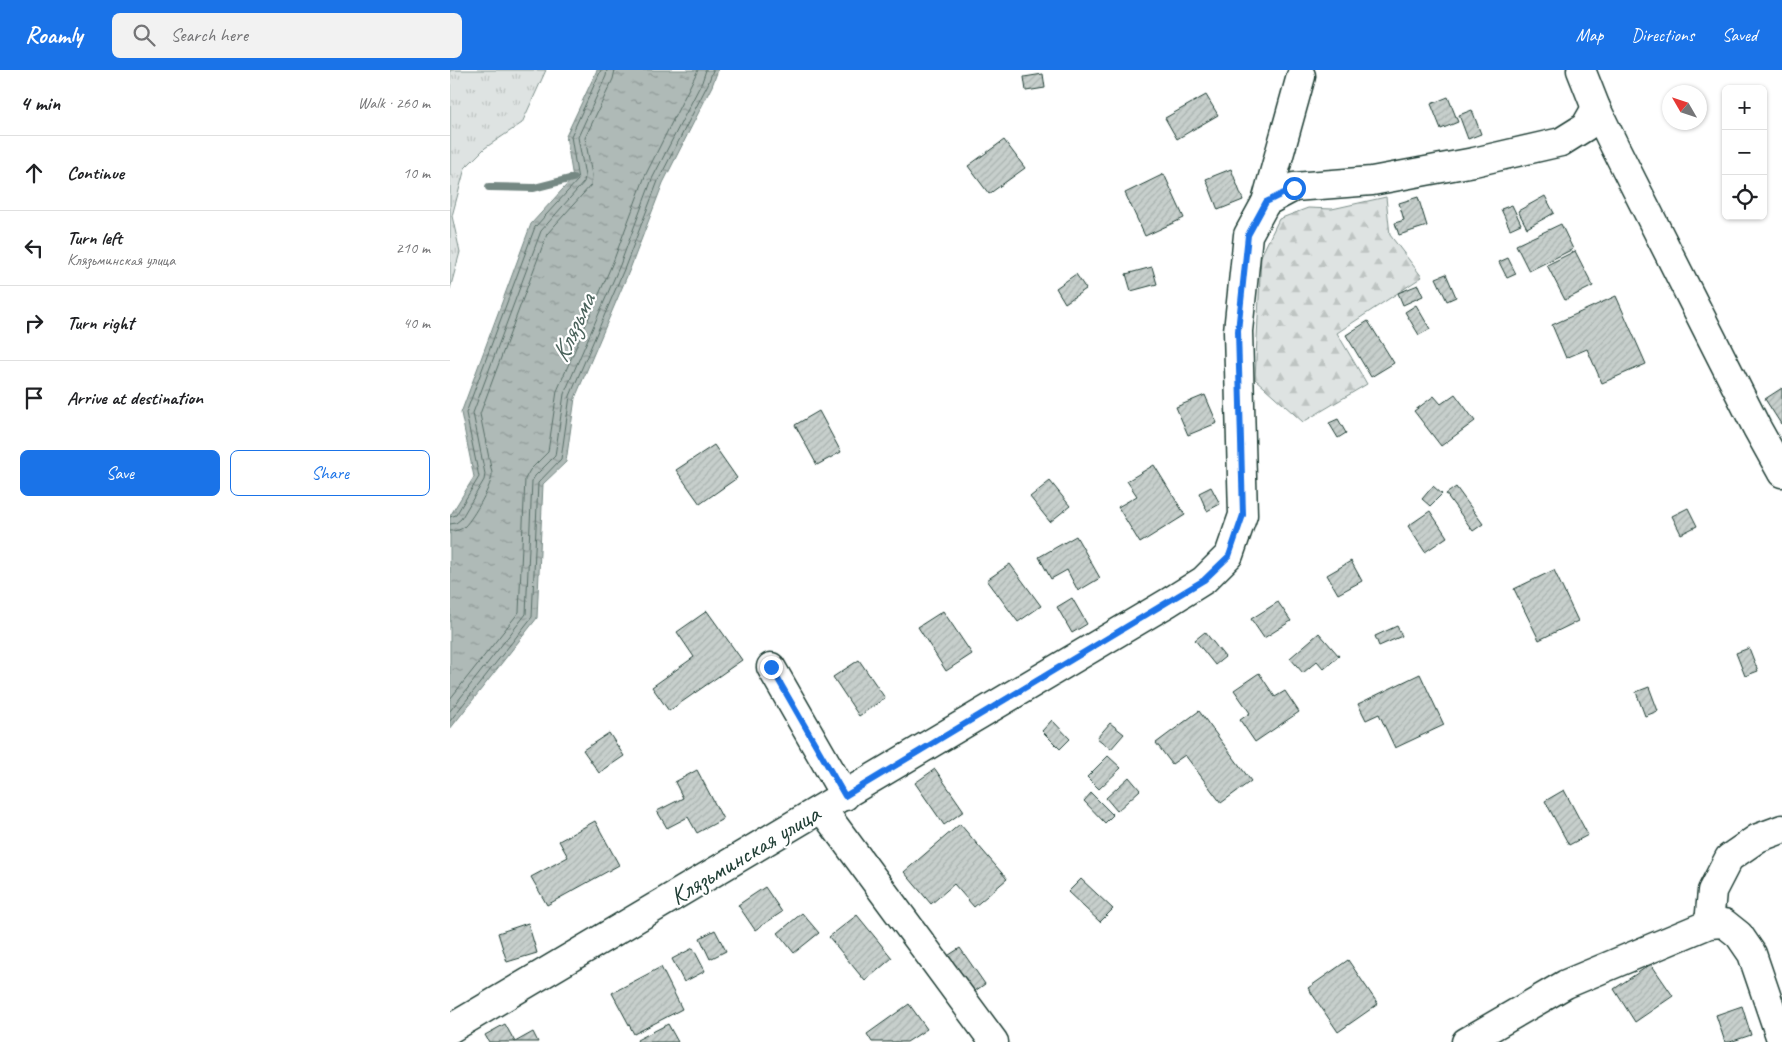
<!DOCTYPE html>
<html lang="en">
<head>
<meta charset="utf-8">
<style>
	:root { --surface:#fff; --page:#f2f2f2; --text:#202124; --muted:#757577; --line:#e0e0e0; --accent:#1a73e8 }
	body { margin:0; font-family:Caveat,sans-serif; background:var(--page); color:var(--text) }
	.controls { position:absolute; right:15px; top:15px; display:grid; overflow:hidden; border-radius:8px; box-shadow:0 1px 4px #0004 }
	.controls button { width:45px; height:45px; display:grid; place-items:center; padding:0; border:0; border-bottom:1px solid var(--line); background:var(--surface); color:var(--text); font:25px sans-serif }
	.compass { position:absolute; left:1212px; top:15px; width:45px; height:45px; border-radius:50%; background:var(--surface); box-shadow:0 1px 4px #0004; rotate:309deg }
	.stop { position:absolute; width:15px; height:15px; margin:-11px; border:4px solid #1a73e8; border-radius:50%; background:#fff }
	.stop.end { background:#1a73e8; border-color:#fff; box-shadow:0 1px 5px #0008 }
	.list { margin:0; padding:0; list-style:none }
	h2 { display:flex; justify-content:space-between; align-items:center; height:65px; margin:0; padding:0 20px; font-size:21px }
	h2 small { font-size:16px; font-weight:400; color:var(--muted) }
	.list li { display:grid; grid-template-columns:32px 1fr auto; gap:15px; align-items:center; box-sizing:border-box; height:75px; padding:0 20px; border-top:1px solid var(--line) }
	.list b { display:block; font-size:19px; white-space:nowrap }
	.list p { margin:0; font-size:16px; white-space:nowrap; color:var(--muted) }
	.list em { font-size:16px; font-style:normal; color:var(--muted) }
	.actions { display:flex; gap:10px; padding:15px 20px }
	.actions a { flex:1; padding:11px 0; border:1px solid var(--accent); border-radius:8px; text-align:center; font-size:18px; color:var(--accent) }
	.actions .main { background:var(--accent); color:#fff }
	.icon { flex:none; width:28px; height:28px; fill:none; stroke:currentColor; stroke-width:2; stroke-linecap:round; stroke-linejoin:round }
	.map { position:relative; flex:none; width:1332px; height:972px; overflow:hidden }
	header { display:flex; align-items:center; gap:30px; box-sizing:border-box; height:70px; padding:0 25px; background:var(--accent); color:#fff }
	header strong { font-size:24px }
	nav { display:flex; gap:28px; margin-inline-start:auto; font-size:18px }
	.search { width:350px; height:45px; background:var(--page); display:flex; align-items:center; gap:12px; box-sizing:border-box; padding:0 18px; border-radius:8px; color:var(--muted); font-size:19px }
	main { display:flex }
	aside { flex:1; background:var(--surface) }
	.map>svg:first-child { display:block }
	.grass { fill:url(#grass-tufts); stroke:#7e908b }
	.forest { fill:url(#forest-firs); stroke:#7e908b }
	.water { fill:url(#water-ripples); stroke:#758883 }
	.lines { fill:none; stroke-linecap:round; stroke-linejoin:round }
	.shore { stroke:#596f68; stroke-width:1 }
	.stream { stroke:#758883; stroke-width:8 }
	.building { fill:url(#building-hatch); stroke:#1f3d34 }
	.minor-casing { stroke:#1f3d34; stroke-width:31 }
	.minor { stroke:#fff; stroke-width:28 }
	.route { stroke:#1a73e8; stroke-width:6 }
	.labels { text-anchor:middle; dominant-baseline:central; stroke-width:4.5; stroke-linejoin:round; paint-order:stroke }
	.street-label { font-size:25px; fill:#1f3d34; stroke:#fff }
	.water-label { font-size:26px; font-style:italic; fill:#4a625b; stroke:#fff }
</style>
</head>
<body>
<header>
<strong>Roamly</strong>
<div class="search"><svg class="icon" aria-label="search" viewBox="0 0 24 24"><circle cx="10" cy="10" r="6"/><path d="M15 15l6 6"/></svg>Search here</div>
<nav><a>Map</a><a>Directions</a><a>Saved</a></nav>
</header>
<main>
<aside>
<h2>4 min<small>Walk · 260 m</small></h2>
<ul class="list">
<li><svg class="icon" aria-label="ahead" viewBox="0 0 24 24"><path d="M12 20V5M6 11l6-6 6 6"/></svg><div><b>Continue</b></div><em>10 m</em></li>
<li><svg class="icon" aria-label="left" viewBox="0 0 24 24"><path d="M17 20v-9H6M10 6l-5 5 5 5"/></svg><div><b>Turn left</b><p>Клязьминская улица</p></div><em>210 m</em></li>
<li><svg class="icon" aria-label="right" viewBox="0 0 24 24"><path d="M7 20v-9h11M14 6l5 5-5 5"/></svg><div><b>Turn right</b></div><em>40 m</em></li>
<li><svg class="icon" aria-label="arrive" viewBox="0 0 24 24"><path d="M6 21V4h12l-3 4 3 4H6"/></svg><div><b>Arrive at destination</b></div></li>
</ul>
<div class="actions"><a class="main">Save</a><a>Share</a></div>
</aside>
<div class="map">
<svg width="1332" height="972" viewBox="0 0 1332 972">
	<defs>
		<pattern id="grass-tufts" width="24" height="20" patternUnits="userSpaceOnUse" patternTransform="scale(1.25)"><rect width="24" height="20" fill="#dee3e2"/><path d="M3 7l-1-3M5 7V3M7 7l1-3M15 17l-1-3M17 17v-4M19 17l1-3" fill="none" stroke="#bec4c2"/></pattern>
		<pattern id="forest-firs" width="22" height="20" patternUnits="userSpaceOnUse" patternTransform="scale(1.25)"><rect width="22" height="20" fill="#dee3e2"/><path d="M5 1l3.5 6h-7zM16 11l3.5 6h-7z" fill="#bec4c2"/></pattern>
		<pattern id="water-ripples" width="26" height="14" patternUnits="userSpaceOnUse" patternTransform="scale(1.25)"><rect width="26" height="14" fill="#afbab7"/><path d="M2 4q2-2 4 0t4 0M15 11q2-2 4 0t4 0" fill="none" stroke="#8e9896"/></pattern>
		<pattern id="building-hatch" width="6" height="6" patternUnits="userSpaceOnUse" patternTransform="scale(1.25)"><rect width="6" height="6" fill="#c7cfcc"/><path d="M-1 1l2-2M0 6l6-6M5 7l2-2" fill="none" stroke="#aab3b0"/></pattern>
	</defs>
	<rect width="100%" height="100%" fill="#fff"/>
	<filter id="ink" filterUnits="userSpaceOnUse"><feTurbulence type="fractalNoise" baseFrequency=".02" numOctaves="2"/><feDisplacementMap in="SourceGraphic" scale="10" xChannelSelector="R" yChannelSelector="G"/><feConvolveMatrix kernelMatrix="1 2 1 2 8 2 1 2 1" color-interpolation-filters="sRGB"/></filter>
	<g filter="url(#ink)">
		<!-- grass -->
		<path class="grass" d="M 0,0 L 96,0 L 72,53 L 35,78 L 15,98 L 2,146 L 10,182 L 0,219 Z"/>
		<!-- forest -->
		<path class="forest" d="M 936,127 L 940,165 L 972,207 L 887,263 L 917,314 L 853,352 L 805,309 L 811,186 L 829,149 L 858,138 L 882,139 Z"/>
		<!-- water -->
		<path class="water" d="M 147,0 L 268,0 L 262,16 L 213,113 L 180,199 L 125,328 L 116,392 L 93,414 L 87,548 L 0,659 L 0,446 L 24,407 L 11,343 L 81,154 L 123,108 L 116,66 Z"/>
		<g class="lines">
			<!-- shore -->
			<g class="shore">
				<path d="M 0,447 L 6,445 L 29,407 L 16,343 L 85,157 L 128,110 L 121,66 L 151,0"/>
				<path d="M 0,454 L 6,453 L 11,449 L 34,410 L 35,404 L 23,343 L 91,161 L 134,112 L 135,106 L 128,67 L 156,6 L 157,0"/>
				<path d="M 0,461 C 6,461 11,460 15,456 C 23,448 43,414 42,403 L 30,344 L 97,164 L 141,115 L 142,105 L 135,68 L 163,9 L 165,0"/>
				<path d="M 0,629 L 69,542 L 75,409 L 80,400 L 98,382 L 107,321 L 163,192 L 195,106 L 248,0"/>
				<path d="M 0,641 L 76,544 L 82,411 L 85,406 L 105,386 L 114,324 L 170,195 L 202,109 L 252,12 L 256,0"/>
				<path d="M 0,651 L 82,547 L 88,413 L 111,389 L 120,326 L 175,197 L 208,111 L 258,14 L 263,0"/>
			</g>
			<!-- stream -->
			<path class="stream" d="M 39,117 L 84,118 L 123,108"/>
		</g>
		<!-- building -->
		<g class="building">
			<path d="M 593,4 L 595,18 L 576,21 L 574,7 Z"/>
			<path d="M 756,25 L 768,45 L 727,69 L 715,48 Z"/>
			<path d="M 998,27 L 1008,52 L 991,59 L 981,34 Z"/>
			<path d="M 1022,40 L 1031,64 L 1018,69 L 1009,45 Z"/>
			<path d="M 554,70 L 575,98 L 539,124 L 518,96 Z"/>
			<path d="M 781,99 L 793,130 L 768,140 L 756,109 Z"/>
			<path d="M 714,104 L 734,148 L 695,166 L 675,123 Z"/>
			<path d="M 1095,126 L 1104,143 L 1077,158 L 1068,141 Z"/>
			<path d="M 968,127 L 977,156 L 949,165 L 945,153 L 954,150 L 949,133 Z"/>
			<path d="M 1062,135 L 1071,154 L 1060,159 L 1051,139 Z"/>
			<path d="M 1111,154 L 1123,179 L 1079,201 L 1066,175 Z"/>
			<path d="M 1125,181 L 1143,216 L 1115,230 L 1097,195 Z"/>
			<path d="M 1058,188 L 1066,204 L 1057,208 L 1049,192 Z"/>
			<path d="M 702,197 L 707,214 L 681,221 L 676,204 Z"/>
			<path d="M 626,204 L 636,219 L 615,233 L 606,218 Z"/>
			<path d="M 996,204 L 1006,227 L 997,231 L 986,208 Z"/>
			<path d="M 968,215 L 973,226 L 953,235 L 948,223 Z"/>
			<path d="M 1166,226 L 1196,294 L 1152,313 L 1137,279 L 1116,288 L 1102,255 Z"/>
			<path d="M 966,235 L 980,259 L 969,265 L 955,242 Z"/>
			<path d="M 918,251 L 944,293 L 921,307 L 896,265 Z"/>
			<path d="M 1332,318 L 1332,353 L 1331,354 L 1315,329 Z"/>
			<path d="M 1005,324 L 1025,351 L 991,376 L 964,341 L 984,326 L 991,334 Z"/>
			<path d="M 755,325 L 767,353 L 738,365 L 726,337 Z"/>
			<path d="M 369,341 L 391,382 L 367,395 L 345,355 Z"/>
			<path d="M 888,349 L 896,363 L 888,368 L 879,353 Z"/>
			<path d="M 264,375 L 287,408 L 250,434 L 226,400 Z"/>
			<path d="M 704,395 L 735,445 L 690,473 L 668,437 L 687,426 L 677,411 Z"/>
			<path d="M 600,411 L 620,436 L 600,452 L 580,427 Z"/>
			<path d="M 983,416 L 992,424 L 980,436 L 972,429 Z"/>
			<path d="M 761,417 L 770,434 L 757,441 L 749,423 Z"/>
			<path d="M 1006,417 L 1033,454 L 1023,461 L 996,424 Z"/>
			<path d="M 1238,438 L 1247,456 L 1231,464 L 1222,446 Z"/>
			<path d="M 980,441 L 997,467 L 975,482 L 958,456 Z"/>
			<path d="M 626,466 L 650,508 L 628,521 L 617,500 L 601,509 L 589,487 Z"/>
			<path d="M 901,491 L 912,511 L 888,524 L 877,505 Z"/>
			<path d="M 560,494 L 591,536 L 568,552 L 537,510 Z"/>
			<path d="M 1104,500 L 1128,551 L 1089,570 L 1064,519 Z"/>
			<path d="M 622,528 L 637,554 L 622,563 L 607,537 Z"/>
			<path d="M 828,532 L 841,551 L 814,568 L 801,549 Z"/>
			<path d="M 257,541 L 292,590 L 219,641 L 202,617 L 244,587 L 227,562 Z"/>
			<path d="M 493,541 L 522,584 L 496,601 L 468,557 Z"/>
			<path d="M 947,556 L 952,566 L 929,576 L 925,566 Z"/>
			<path d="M 755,562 L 775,587 L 765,595 L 745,570 Z"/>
			<path d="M 869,563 L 889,586 L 874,599 L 867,591 L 853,603 L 840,588 Z"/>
			<path d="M 1299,578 L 1308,601 L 1295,606 L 1286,583 Z"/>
			<path d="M 409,590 L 435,628 L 409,646 L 383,607 Z"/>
			<path d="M 809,603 L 825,627 L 835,621 L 849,642 L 805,672 L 790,650 L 800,643 L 784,620 Z"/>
			<path d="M 970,604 L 994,655 L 945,678 L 929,644 L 916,650 L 908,634 Z"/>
			<path d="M 1199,617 L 1208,641 L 1195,646 L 1186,622 Z"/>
			<path d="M 749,641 L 801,711 L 771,733 L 735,685 L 722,694 L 706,673 Z"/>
			<path d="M 602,650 L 620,669 L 610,679 L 592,661 Z"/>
			<path d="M 660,653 L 674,664 L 661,679 L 647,668 Z"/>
			<path d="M 159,663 L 174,686 L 149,703 L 133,680 Z"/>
			<path d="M 658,686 L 671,698 L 649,719 L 637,707 Z"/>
			<path d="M 485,699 L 514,741 L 494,755 L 465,713 Z"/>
			<path d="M 247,700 L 273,749 L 247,763 L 238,747 L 217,758 L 207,741 L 233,728 L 225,712 Z"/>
			<path d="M 679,707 L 690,720 L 667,741 L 656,728 Z"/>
			<path d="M 1114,720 L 1138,765 L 1119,775 L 1095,731 Z"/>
			<path d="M 641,723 L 663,745 L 655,753 L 634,731 Z"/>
			<path d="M 145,751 L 169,795 L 97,835 L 81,807 L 118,787 L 109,771 Z"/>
			<path d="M 510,754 L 557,809 L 524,837 L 504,814 L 481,834 L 454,802 Z"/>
			<path d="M 631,809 L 663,839 L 650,852 L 618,822 Z"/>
			<path d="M 315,817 L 332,842 L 305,860 L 288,835 Z"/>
			<path d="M 352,843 L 369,863 L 344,883 L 328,863 Z"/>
			<path d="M 407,845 L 442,888 L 415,911 L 379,867 Z"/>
			<path d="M 78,853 L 87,883 L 57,892 L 48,863 Z"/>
			<path d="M 265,860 L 276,881 L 260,889 L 250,868 Z"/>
			<path d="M 243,878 L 255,901 L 234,912 L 222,889 Z"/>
			<path d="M 510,878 L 535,914 L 522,923 L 496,887 Z"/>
			<path d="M 898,890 L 928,934 L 888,962 L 858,918 Z"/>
			<path d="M 1201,894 L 1223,926 L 1185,952 L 1164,919 Z"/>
			<path d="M 211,897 L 232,939 L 184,964 L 162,923 Z"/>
			<path d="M 459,934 L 477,959 L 457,972 L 422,972 L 417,964 Z"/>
			<path d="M 1292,936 L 1301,965 L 1280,972 L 1275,972 L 1266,945 Z"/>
			<path d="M 55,954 L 65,972 L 39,972 L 35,965 Z"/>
			<path d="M 218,954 L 228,972 L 188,972 L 187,970 Z"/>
			<path d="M 83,962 L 88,972 L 65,972 Z"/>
		</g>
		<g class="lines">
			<!-- minor casing -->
			<g class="minor-casing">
				<g id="minor">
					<path d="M 1131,0 L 1146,38 L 1165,77 L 1307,358 L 1332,403"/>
					<path d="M 816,132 L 844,117 L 922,111 L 1024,92 L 1111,72 L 1135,57 L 1146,38"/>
					<path d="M 321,597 L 395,726"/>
					<path d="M 372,739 L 544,972"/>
					<path d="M 1259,854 L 1262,821 L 1279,788 L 1308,768 L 1332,759"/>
					<path d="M 0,959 L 719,532 L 754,510 L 779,485 L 793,445 L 788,261 L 798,165 L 816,132 L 851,6"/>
					<path d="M 1016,972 L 1116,914 L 1259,854 L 1274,853 L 1289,865 L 1302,884 L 1332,972"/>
				</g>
			</g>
			<!-- minor -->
			<use href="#minor" class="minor"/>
		</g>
	</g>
	<g class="lines" filter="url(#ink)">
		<!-- route -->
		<path class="route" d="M 321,597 L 395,726 L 754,510 L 779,486 L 793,445 L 788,261 L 798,165 L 816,132 L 844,118"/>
	</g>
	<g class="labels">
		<!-- street labels -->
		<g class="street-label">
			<text transform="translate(295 785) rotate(-31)">Клязьминская улица</text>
		</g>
		<!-- water labels -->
		<g class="water-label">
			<text transform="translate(123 258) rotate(-65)">Клязьма</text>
		</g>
	</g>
</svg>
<div class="controls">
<button>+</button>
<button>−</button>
<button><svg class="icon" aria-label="locate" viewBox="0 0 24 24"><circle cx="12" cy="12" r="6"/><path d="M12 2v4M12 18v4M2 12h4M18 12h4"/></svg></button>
</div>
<svg class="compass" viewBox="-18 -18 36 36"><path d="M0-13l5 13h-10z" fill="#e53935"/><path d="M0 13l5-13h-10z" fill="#757577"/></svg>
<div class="stop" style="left:844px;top:118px"></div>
<div class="stop end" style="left:321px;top:597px"></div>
</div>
</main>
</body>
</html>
